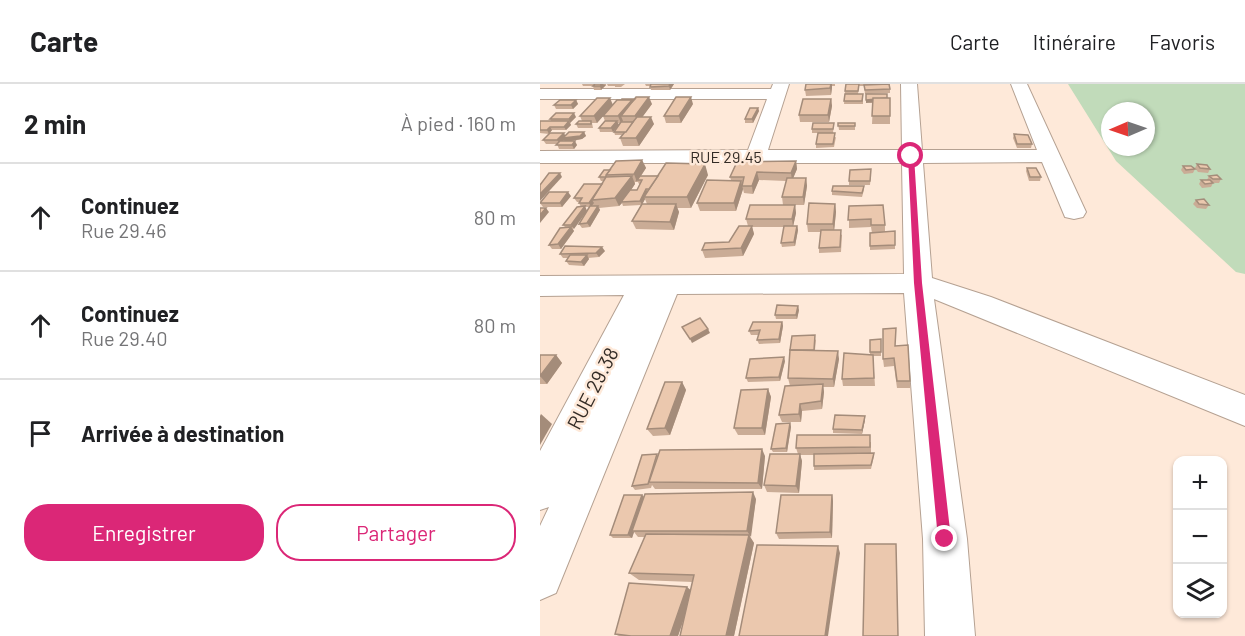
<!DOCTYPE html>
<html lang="fr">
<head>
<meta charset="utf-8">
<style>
	:root { --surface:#fff; --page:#f2f2f2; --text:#202124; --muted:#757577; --line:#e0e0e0; --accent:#db2777 }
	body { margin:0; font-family:Barlow,sans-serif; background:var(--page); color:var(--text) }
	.controls { position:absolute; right:18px; bottom:18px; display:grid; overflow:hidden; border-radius:12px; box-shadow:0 2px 4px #0004 }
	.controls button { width:54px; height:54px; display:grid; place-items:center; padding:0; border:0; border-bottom:2px solid var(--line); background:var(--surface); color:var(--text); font:30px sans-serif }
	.compass { position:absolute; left:561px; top:18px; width:54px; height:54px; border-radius:50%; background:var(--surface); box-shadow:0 2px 4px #0004; rotate:268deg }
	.stop { position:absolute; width:18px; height:18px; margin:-14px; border:4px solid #db2777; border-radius:50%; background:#fff }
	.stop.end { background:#db2777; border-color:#fff; box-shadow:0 2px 6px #0008 }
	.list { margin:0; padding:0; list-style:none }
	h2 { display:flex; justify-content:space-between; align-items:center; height:78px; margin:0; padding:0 24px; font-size:26px }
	h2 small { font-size:20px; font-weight:400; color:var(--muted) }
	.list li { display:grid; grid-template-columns:39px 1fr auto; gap:18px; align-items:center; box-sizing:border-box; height:108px; padding:0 24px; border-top:2px solid var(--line) }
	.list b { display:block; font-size:22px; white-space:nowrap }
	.list p { margin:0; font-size:20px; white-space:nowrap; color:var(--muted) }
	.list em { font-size:20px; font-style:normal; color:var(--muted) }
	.actions { display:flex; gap:12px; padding:18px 24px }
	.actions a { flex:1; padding:14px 0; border:2px solid var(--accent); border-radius:24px; text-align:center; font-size:21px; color:var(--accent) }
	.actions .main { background:var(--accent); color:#fff }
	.icon { flex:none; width:33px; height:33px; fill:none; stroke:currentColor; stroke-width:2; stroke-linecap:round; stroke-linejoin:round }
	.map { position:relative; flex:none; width:705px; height:552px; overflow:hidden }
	header { display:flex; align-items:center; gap:36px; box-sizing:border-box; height:84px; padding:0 30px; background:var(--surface); border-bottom:2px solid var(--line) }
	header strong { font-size:28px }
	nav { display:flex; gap:33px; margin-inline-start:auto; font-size:21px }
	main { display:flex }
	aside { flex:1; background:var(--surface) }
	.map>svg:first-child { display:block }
	.green { fill:#c1dbba; fill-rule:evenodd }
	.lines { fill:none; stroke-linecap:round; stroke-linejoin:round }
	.minor-casing { stroke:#b5a192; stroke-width:2 }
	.minor { fill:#fff; fill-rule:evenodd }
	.wall { fill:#caac96; fill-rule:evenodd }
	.shaded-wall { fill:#a48c7a }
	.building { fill:#ebc8ae; stroke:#a48c7a; stroke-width:1.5 }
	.route { fill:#db2777 }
	.labels { text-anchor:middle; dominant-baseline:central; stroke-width:5; stroke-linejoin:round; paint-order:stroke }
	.far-street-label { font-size:16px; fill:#332b25; stroke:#fee9d9 }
	.street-label { font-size:20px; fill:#332b25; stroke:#fee9d9 }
</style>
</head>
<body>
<header>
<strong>Carte</strong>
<nav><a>Carte</a><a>Itinéraire</a><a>Favoris</a></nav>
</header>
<main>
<aside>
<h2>2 min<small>À pied · 160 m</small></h2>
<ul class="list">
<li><svg class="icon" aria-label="ahead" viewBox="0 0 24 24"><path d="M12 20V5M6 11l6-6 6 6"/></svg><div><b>Continuez</b><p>Rue 29.46</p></div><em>80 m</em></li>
<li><svg class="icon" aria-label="ahead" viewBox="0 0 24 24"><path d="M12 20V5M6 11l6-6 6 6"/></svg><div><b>Continuez</b><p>Rue 29.40</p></div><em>80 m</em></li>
<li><svg class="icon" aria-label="arrive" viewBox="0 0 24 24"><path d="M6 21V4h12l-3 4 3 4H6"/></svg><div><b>Arrivée à destination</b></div></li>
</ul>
<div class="actions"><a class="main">Enregistrer</a><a>Partager</a></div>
</aside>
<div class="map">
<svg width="705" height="552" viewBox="0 0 705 552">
	<rect width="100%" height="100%" fill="#fee9d9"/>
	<!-- green -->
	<path class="green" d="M 528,0 L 705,0 L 705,190 L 696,188 L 576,77 ZM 570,27 L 606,27 L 606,63 L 570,63 Z"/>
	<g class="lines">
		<!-- minor casing -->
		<g class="minor-casing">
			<path id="minor" d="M 233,0 L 249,0 L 228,66 L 362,66 L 361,0 L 377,0 L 382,66 L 497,66 L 471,0 L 487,0 L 546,128 L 543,133 L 534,135 L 525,133 L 502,78 L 383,79 L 392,194 L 451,213 L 705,311 L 705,342 L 394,215 L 427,455 L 435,552 L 385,552 L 383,455 L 364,209 L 137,210 L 16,509 L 0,516 L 0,442 L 9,423 L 0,426 L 0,367 L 84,211 L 0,212 L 0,192 L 364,190 L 362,79 L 0,79 L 0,67 L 208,66 L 227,15 L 0,15 L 0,5 L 231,5 Z"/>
		</g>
		<!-- minor -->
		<use href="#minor" class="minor"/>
	</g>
	<!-- wall -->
	<g class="wall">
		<path d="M 42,0 L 66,0 L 66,1 L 61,6 L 54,6 L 53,2 L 43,2 Z"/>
		<path d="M 67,0 L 85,0 L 81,3 L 75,3 L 75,2 L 68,2 Z"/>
		<path d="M 105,0 L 134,0 L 130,6 L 111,6 L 110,2 L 106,2 Z"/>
		<path d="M 266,0 L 295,0 L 295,2 L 292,2 L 291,11 L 266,12 L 265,6 Z"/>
		<path d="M 307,0 L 350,0 L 350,9 L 325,10 L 324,2 L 319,2 L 318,10 L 323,14 L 323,20 L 304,20 L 305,7 Z"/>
		<path d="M 347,14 L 350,14 L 350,40 L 332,40 L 333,19 L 326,19 Z"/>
		<path d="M 291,15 L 292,22 L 289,38 L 260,38 L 259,31 Z"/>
		<path d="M 36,16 L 38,20 L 33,25 L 16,25 L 14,21 Z"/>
		<path d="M 112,20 L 102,33 L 114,40 L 99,62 L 83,62 L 80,54 L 83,51 L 75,51 L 74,48 L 80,39 L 78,39 L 79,41 L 73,48 L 60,48 L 59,44 L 65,37 L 63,32 L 57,39 L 52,39 L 53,44 L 38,44 L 36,40 L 42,37 L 40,32 L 73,21 Z"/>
		<path d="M 153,20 L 141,39 L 126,39 L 124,32 Z"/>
		<path d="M 218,24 L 219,27 L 213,39 L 205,39 L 205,35 Z"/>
		<path d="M 36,33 L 30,39 L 31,41 L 26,46 L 12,46 L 9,50 L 0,49 L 0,37 L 11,37 L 10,35 Z"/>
		<path d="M 294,39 L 293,49 L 272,49 L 272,45 Z"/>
		<path d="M 298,39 L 315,39 L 315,46 L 299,46 Z"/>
		<path d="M 44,48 L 46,52 L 42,55 L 30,57 L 37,61 L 34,65 L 19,65 L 17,60 L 6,60 L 3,56 Z"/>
		<path d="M 474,50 L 492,60 L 491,64 L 477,64 L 473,54 Z"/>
		<path d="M 296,53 L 294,63 L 276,64 L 276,60 Z"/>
		<path d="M 102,76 L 106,84 L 101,92 L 168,91 L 151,124 L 137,124 L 139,128 L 134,146 L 96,145 L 92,137 L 101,121 L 83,122 L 82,119 L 79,122 L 59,124 L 60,126 L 50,143 L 42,144 L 39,140 L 49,123 L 45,123 L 47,127 L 33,145 L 34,147 L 21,165 L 12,165 L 9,161 L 25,143 L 23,141 L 41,123 L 39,119 L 39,118 L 37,118 L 34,114 L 62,100 L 64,97 L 61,97 L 59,93 L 70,86 ZM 95,98 L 98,98 L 99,100 L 100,100 L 97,106 L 91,106 L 95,100 ZM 105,115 L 107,120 L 102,120 Z"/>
		<path d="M 256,77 L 257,85 L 253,94 L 266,94 L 267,102 L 264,121 L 247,121 L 255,121 L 256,129 L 253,142 L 257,142 L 258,146 L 255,162 L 242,163 L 241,159 L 244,143 L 212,143 L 214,150 L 203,172 L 165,174 L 162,166 L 189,158 L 208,142 L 206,135 L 243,121 L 242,113 L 246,97 L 219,96 L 213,110 L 204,109 L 203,105 L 196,127 L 160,127 L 157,119 L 191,96 L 190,93 Z"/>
		<path d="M 657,80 L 670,85 L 668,89 L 658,88 L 655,84 Z"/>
		<path d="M 643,82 L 655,85 L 653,89 L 644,90 L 641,86 Z"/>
		<path d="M 487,84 L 501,93 L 500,97 L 489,97 L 486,87 Z"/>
		<path d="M 331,89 L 330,101 L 309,101 L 309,97 Z"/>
		<path d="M 669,92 L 681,95 L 679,99 L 673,99 L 671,103 L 662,104 L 659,100 L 661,96 L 667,96 Z"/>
		<path d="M 324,102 L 324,106 L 322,113 L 292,111 L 292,107 Z"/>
		<path d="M 31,112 L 22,123 L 3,123 L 0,119 Z"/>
		<path d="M 656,116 L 669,121 L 666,125 L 657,124 L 653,120 Z"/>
		<path d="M 295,120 L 296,128 L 294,146 L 302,151 L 301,168 L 279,169 L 279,164 L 281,148 L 268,148 L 267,140 Z"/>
		<path d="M 309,122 L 345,141 L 345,148 L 355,147 L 355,165 L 330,166 L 330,149 L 332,149 L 331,143 L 309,144 Z"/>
		<path d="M 65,167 L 59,173 L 48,174 L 49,175 L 44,182 L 29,181 L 26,177 L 28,174 L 23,174 L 20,170 Z"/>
		<path d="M 259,226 L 257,235 L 236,235 L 235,231 Z"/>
		<path d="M 242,238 L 243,242 L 240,259 L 219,260 L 217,256 L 219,251 L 211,251 L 209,247 Z"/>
		<path d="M 276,255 L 275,266 L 299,275 L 294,303 L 283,303 L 284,308 L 282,325 L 262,327 L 261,338 L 242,338 L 239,331 L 250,302 L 248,294 Z"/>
		<path d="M 341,255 L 341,272 L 333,272 L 335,302 L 303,302 L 302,295 L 330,271 L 330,256 Z"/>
		<path d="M 355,262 L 370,297 L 370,304 L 357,304 L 354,282 L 344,283 L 343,275 Z"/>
		<path d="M 0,271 L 16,271 L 22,279 L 7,300 L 0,300 Z"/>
		<path d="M 245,277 L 240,297 L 208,298 L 206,294 Z"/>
		<path d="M 142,298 L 146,306 L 130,351 L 113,352 L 107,345 Z"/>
		<path d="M 228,305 L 231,313 L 225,351 L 198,351 L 194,344 Z"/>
		<path d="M 325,336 L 322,350 L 293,349 L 293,345 Z"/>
		<path d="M 250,339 L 251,343 L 247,368 L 233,368 L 231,365 Z"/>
		<path d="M 331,358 L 331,369 L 334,369 L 334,372 L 331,385 L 274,386 L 274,371 L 260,371 L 262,377 L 259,409 L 227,408 L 224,401 L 258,370 L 256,364 Z"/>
		<path d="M 117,370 L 118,371 L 225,372 L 222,405 L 115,405 L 112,401 L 111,404 L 95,406 L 92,402 Z"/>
		<path d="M 102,411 L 104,413 L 216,415 L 210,453 L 214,459 L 194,552 L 140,552 L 145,531 L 138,552 L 79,552 L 75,550 L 151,506 L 153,498 L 99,496 L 89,489 L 106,453 L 98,453 L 94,448 L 92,454 L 73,454 L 70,451 Z"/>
		<path d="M 292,411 L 293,417 L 292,454 L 239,455 L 236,449 Z"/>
	</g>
	<!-- shaded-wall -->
	<g class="shaded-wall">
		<path d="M 62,0 L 66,1 L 61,6 L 60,2 Z"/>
		<path d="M 130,0 L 134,0 L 130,6 L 129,2 Z"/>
		<path d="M 291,0 L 292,0 L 292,4 L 291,11 L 290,4 Z"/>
		<path d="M 109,13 L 112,20 L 98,39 L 95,32 Z"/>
		<path d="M 151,13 L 153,20 L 141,39 L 139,32 Z"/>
		<path d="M 70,14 L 73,21 L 57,39 L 54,32 Z"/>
		<path d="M 347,14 L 347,17 L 326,19 L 326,16 Z"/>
		<path d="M 291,15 L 292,22 L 289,38 L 288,31 Z"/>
		<path d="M 36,16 L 38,20 L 33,25 L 31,21 Z"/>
		<path d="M 92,16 L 94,23 L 81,32 L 83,37 L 81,39 L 78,32 Z"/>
		<path d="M 218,24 L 219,27 L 213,39 L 212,35 Z"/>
		<path d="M 34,29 L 36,33 L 30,39 L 29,35 Z"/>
		<path d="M 111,33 L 114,40 L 99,62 L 96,54 Z"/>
		<path d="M 29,37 L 31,41 L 26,46 L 24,43 Z"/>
		<path d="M 77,37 L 79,41 L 73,48 L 71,44 Z"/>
		<path d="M 10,43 L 12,46 L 9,50 L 7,46 Z"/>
		<path d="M 44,48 L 46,52 L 42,55 L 25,58 L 24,56 L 20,60 L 17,56 L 24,49 L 26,53 Z"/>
		<path d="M 35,57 L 37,61 L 34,65 L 32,61 Z"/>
		<path d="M 102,76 L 106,84 L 98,96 L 97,96 L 97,98 L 94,90 Z"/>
		<path d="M 256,77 L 257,85 L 252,97 L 251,89 Z"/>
		<path d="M 165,80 L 168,91 L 151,124 L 147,113 Z"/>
		<path d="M 217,88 L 219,96 L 213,110 L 212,102 Z"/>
		<path d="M 20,89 L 22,93 L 0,117 L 0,110 Z"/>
		<path d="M 92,92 L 95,100 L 83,118 L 81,118 L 82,119 L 79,122 L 75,114 Z"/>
		<path d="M 266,94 L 267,102 L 264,121 L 263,113 Z"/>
		<path d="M 201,97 L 203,105 L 196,127 L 194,119 Z"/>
		<path d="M 62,100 L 52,116 L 54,119 L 51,123 L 49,119 Z"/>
		<path d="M 106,105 L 108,109 L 104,113 L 105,115 L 102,121 L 100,117 Z"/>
		<path d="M 28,108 L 31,112 L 22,123 L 20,119 Z"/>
		<path d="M 136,120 L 139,128 L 134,146 L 130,138 Z"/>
		<path d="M 295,120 L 296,128 L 294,148 L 293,140 Z"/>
		<path d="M 255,121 L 256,129 L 253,143 L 252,135 Z"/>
		<path d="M 45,122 L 47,127 L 34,145 L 31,141 Z"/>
		<path d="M 58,122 L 60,126 L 50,143 L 47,139 Z"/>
		<path d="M 6,124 L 9,128 L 0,139 L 0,131 Z"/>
		<path d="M 212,142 L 214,150 L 203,172 L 201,164 Z"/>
		<path d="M 257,142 L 258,146 L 255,162 L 254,158 Z"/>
		<path d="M 31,143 L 34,147 L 21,165 L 18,160 Z"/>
		<path d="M 62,163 L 65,167 L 59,173 L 56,169 Z"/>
		<path d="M 47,171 L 49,175 L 44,182 L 41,178 Z"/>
		<path d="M 258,222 L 259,226 L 257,235 L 256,231 Z"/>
		<path d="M 242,238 L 243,242 L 240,259 L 239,255 Z"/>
		<path d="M 168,245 L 170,249 L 152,259 L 150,255 Z"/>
		<path d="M 298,267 L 299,275 L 294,303 L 293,295 Z"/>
		<path d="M 16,271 L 22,279 L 7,300 L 0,292 Z"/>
		<path d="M 244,273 L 245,277 L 240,297 L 239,293 Z"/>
		<path d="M 142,298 L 146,306 L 130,351 L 125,344 Z"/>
		<path d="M 283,300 L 284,308 L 282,325 L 281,317 Z"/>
		<path d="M 228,305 L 231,313 L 225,351 L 222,344 Z"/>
		<path d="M 260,320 L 262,327 L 261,338 L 259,330 Z"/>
		<path d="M 1,330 L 12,340 L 0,361 L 0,332 Z"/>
		<path d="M 325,332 L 325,336 L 322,350 L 322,346 Z"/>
		<path d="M 250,339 L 251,343 L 247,368 L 246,364 Z"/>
		<path d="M 222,365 L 225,372 L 222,405 L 218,399 Z"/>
		<path d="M 260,370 L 262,377 L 259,409 L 256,402 Z"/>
		<path d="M 213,408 L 216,415 L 211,453 L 207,447 Z"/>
		<path d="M 102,411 L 105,414 L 92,447 L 94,448 L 92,454 L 88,451 Z"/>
		<path d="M 292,411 L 293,417 L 292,454 L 290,448 Z"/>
		<path d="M 209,451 L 214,459 L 194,552 L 186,552 Z"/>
		<path d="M 298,462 L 300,469 L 288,552 L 285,552 Z"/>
		<path d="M 147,503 L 153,508 L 138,552 L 130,552 Z"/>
	</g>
	<!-- building -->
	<g class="building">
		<path d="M 55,0 L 62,0 L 60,2 L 53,2 Z"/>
		<path d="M 111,0 L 130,0 L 129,2 L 110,3 Z"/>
		<path d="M 266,0 L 291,0 L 290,4 L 265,6 Z"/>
		<path d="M 306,0 L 319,0 L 318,7 L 305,7 Z"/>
		<path d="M 349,0 L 350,5 L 325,6 L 324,1 Z"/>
		<path d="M 305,10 L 323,10 L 322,17 L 304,17 Z"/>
		<path d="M 326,10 L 347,10 L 347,14 L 326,16 Z"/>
		<path d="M 96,13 L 109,13 L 95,32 L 81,32 Z"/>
		<path d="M 136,13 L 151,13 L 139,32 L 124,32 Z"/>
		<path d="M 57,14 L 70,14 L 54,32 L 40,32 Z"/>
		<path d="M 333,14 L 350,14 L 350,32 L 332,32 Z"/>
		<path d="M 82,15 L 95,15 L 92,18 L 92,16 L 82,16 Z"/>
		<path d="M 263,15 L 291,15 L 288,31 L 259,31 Z"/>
		<path d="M 20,16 L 36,16 L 31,21 L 14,21 Z"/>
		<path d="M 77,16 L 92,16 L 78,32 L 63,32 Z"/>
		<path d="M 210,24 L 218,24 L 212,35 L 205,35 Z"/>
		<path d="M 16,29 L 34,29 L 29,35 L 10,35 Z"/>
		<path d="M 97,33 L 111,33 L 96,54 L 80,54 Z"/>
		<path d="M 0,37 L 29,37 L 24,43 L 10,43 L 7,46 L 0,46 Z"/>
		<path d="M 39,37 L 51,37 L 51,40 L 36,40 Z"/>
		<path d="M 65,37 L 77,37 L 71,44 L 59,44 Z"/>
		<path d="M 81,38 L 93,38 L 86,48 L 74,48 Z"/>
		<path d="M 273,39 L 294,39 L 293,45 L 272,45 Z"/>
		<rect x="298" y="39" width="17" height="3"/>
		<path d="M 29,48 L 44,48 L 40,52 L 23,54 Z"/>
		<path d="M 10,49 L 24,49 L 17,56 L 3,56 Z"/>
		<path d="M 278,49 L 295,49 L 293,60 L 276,60 Z"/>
		<path d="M 474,50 L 488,51 L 492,60 L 477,60 Z"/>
		<path d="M 20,57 L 35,57 L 32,61 L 16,61 Z"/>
		<path d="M 102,76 L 94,90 L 66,91 L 76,77 Z"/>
		<path d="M 256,77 L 251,89 L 217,88 L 212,102 L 202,102 L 204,93 L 190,93 L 197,78 Z"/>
		<path d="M 126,79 L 165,80 L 147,113 L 104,113 Z"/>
		<path d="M 657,80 L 667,81 L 670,85 L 660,84 Z"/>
		<path d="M 643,82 L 651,82 L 655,85 L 646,86 Z"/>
		<path d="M 487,84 L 496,84 L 501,93 L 490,93 Z"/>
		<path d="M 331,85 L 330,97 L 309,97 L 310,86 Z"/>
		<path d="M 64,86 L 70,86 L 66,91 L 66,93 L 59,93 Z"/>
		<path d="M 9,89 L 20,89 L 0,110 L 0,101 Z"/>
		<path d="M 677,91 L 681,95 L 673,95 L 669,92 Z"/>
		<path d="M 92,92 L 75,114 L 52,116 L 66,93 Z"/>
		<path d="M 100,92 L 118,92 L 109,105 L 106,105 L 100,117 L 81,118 L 90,106 L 97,106 L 102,96 L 97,96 Z"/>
		<path d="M 247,94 L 266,94 L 263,113 L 242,113 Z"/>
		<path d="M 167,96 L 201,97 L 194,119 L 157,119 Z"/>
		<path d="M 661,96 L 670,96 L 673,99 L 665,100 Z"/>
		<path d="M 44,100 L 62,100 L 49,119 L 39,119 L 42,114 L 34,114 Z"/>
		<path d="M 293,102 L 324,102 L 322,109 L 292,107 Z"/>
		<path d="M 9,108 L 28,108 L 20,119 L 0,119 Z"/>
		<path d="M 664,115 L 669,121 L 659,120 L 656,116 Z"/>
		<path d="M 269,119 L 295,120 L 293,140 L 267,140 Z"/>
		<path d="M 102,120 L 136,120 L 130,138 L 92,137 Z"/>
		<path d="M 210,121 L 255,121 L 252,135 L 206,135 Z"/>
		<path d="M 343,121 L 345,141 L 331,141 L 331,135 L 308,136 L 309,122 Z"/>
		<path d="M 45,122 L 31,141 L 23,141 L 37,123 Z"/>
		<path d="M 50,122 L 58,122 L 47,139 L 39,140 Z"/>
		<path d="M 0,124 L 6,124 L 0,131 Z"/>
		<path d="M 199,142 L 212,142 L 201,164 L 162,166 L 165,159 L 189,158 Z"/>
		<path d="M 244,142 L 257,142 L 254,158 L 241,159 Z"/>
		<path d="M 31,143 L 18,160 L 9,161 L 20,144 Z"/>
		<path d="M 281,146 L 301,146 L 300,163 L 279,164 Z"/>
		<path d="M 355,147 L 355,161 L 330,162 L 330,149 Z"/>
		<path d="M 25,162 L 62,163 L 56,169 L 20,170 Z"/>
		<path d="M 30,171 L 47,171 L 41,178 L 26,177 Z"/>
		<path d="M 237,221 L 258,222 L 256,231 L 235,231 Z"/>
		<path d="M 160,234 L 168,245 L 150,255 L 142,243 Z"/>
		<path d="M 213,238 L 242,238 L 239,255 L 217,256 L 220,246 L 209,247 Z"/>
		<path d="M 356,244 L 355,262 L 368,261 L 370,297 L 357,297 L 354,274 L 343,275 L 343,245 Z"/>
		<path d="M 275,251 L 274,266 L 250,266 L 252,252 Z"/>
		<path d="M 341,255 L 341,268 L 330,268 L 330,256 Z"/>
		<path d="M 250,266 L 298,267 L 293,295 L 248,294 Z"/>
		<path d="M 304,269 L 333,271 L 334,294 L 302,295 Z"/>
		<path d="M 0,271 L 16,271 L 0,292 Z"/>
		<path d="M 244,273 L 239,293 L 206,294 L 210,275 Z"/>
		<path d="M 125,298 L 142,298 L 125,344 L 107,345 Z"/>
		<path d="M 283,300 L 281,317 L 260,320 L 259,330 L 239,331 L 245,302 Z"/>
		<path d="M 228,305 L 222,344 L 194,344 L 201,306 Z"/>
		<path d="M 295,331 L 325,332 L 322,346 L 293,345 Z"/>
		<path d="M 250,339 L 246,364 L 231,365 L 236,340 Z"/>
		<path d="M 257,351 L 330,351 L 330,363 L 256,364 Z"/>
		<path d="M 222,365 L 218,399 L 109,398 L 120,366 Z"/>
		<path d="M 334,369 L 331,381 L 274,382 L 274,370 Z"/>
		<path d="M 117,370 L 108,400 L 92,402 L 102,371 Z"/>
		<path d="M 230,370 L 260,370 L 256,402 L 224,401 Z"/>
		<path d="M 213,408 L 207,447 L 92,447 L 105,410 Z"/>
		<path d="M 84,411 L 102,411 L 88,451 L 70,451 Z"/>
		<path d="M 241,411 L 292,411 L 290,448 L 236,449 Z"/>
		<path d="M 106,450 L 209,451 L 186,552 L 140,552 L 154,491 L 89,489 Z"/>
		<path d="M 325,460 L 356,460 L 358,552 L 323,552 Z"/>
		<path d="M 217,461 L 298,462 L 285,552 L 199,552 Z"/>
		<path d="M 89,499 L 147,503 L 130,552 L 91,552 L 75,550 Z"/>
	</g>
	<!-- route -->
	<path class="route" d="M 371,70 L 374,72 L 382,199 L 411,455 L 405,461 L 398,455 L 374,199 L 368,72 Z"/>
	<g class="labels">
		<!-- far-street labels -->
		<g class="far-street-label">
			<text x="186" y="72">RUE 29.45</text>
		</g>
		<!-- street labels -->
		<g class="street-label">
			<text transform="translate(52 304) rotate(-63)">RUE 29.38</text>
		</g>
	</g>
</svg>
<div class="controls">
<button>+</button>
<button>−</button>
<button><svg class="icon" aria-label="layers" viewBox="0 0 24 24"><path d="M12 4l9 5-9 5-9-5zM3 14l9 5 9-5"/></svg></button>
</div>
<svg class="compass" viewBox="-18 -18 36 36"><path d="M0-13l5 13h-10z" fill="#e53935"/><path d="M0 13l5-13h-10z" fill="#757577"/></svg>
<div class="stop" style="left:371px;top:72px"></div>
<div class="stop end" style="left:405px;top:455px"></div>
</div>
</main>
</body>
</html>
